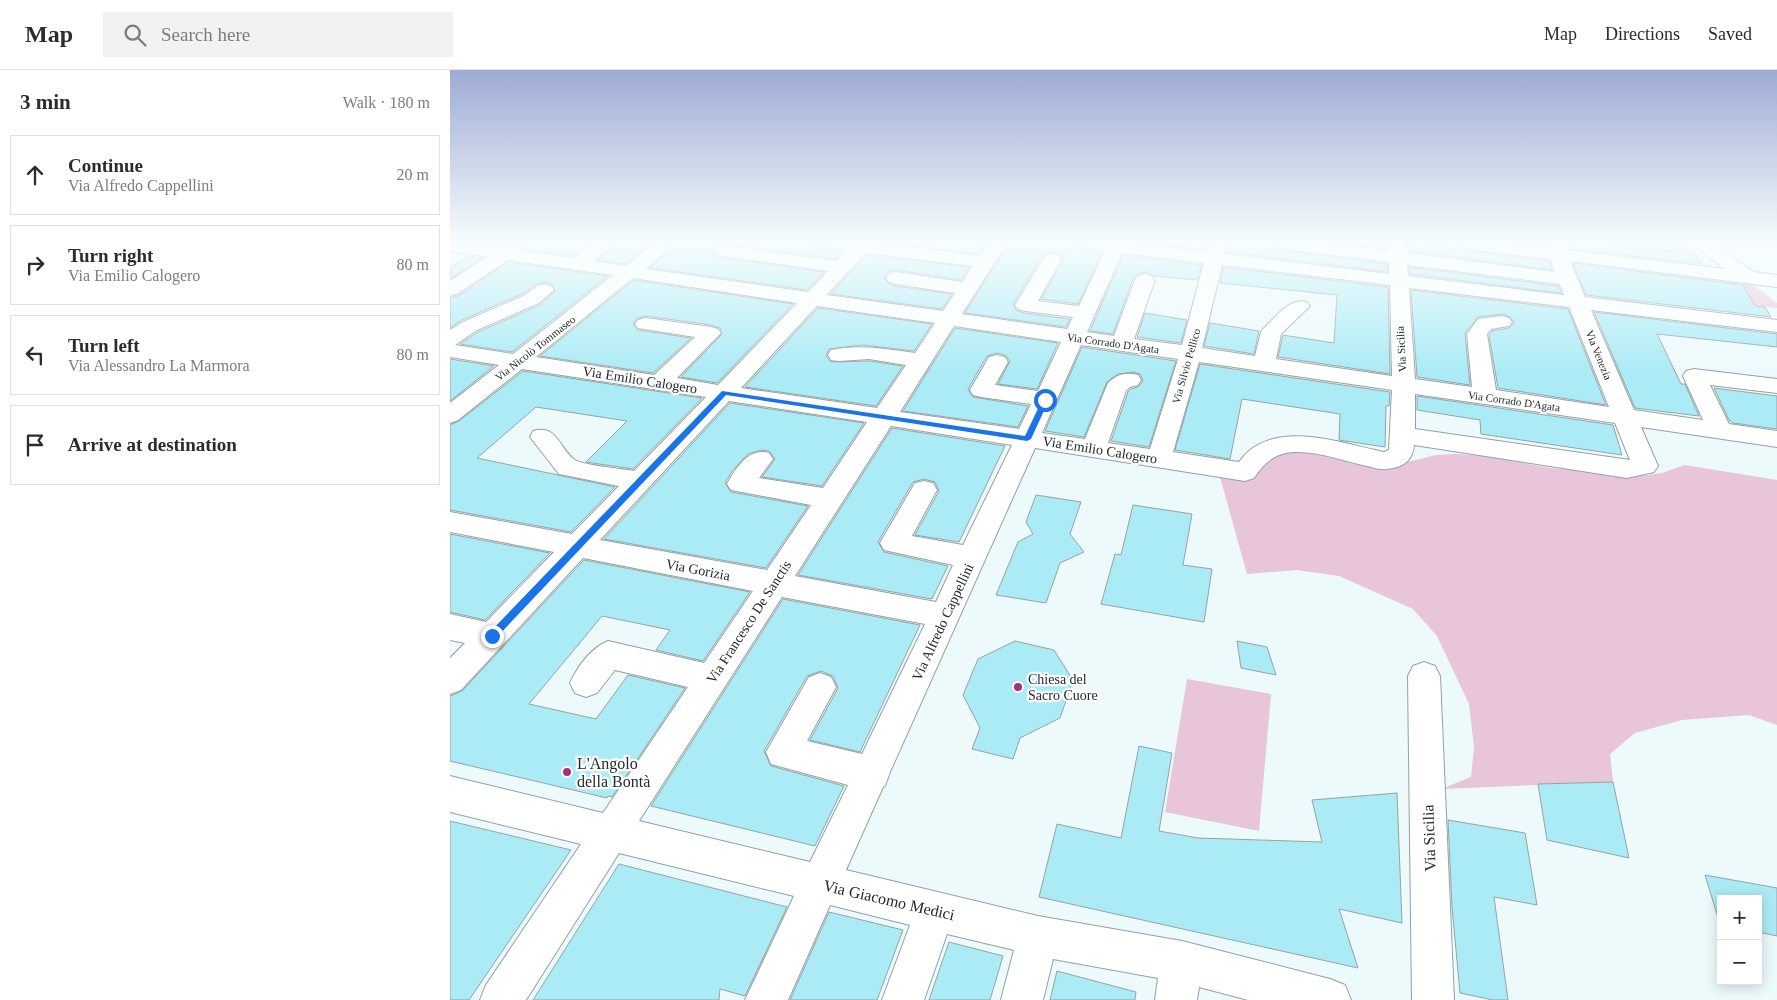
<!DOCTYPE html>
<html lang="en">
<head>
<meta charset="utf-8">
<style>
	:root { --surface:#fff; --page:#f2f2f3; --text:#2b2b33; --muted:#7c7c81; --line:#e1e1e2 }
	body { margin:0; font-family:Georgia,serif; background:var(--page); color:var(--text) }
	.controls { position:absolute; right:15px; bottom:15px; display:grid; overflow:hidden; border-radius:0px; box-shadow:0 2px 12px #0003 }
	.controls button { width:45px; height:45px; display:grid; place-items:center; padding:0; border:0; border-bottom:1px solid var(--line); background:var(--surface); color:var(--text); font:25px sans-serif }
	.stop { position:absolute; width:15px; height:15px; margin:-11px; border:4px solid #1a73e8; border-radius:50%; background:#fff }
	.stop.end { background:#1a73e8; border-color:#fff; box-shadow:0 1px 5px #0008 }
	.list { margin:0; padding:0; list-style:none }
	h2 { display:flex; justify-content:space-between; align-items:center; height:65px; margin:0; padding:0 20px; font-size:21px }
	h2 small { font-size:16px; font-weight:400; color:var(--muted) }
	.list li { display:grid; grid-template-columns:32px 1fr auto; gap:15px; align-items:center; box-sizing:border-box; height:80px; margin:0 10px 10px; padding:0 10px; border:1px solid var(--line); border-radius:0px }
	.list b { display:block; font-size:19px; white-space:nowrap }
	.list p { margin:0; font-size:16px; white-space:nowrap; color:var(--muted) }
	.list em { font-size:16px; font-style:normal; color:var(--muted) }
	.icon { flex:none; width:28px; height:28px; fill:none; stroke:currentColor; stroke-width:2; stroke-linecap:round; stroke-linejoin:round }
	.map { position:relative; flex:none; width:1327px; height:930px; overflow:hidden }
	header { display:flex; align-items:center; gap:30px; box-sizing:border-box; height:70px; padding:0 25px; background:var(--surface); border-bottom:1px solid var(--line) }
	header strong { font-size:24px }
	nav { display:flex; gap:28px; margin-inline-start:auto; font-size:18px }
	.search { width:350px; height:45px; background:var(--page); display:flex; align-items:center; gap:12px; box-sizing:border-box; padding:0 18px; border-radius:0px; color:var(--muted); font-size:19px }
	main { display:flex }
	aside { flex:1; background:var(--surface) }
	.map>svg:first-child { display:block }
	.green { fill:#e8c5d8 }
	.building { fill:#abebf5; stroke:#97a3a5 }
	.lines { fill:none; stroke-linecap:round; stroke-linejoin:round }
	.minor-casing { stroke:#94a0a2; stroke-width:2 }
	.minor { fill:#fff; fill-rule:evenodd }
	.route { fill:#1a73e8 }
	.poi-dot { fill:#a82b7e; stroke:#fff; stroke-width:2 }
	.labels { text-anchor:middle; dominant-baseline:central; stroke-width:4.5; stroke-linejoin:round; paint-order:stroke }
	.far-street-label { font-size:11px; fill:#242929; stroke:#fff }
	.street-label { font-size:14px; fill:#242929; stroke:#fff }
	.poi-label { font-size:14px; fill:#242929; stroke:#fff; text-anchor:start }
	.near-poi-label { font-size:16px; fill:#242929; stroke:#fff; text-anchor:start }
	.near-street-label { font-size:16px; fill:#242929; stroke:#fff }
</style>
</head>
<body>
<header>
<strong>Map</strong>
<div class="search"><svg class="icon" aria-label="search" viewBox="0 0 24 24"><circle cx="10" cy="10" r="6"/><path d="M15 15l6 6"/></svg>Search here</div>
<nav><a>Map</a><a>Directions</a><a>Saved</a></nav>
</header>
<main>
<aside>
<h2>3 min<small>Walk · 180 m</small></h2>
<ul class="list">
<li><svg class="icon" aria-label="ahead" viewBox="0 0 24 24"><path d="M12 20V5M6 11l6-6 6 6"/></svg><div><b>Continue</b><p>Via Alfredo Cappellini</p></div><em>20 m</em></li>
<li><svg class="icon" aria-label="right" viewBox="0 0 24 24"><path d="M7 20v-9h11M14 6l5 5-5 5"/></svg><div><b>Turn right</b><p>Via Emilio Calogero</p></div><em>80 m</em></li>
<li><svg class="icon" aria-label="left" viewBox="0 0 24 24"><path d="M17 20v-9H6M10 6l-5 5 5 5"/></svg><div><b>Turn left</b><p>Via Alessandro La Marmora</p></div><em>80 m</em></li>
<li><svg class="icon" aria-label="arrive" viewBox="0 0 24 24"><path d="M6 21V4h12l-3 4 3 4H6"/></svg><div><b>Arrive at destination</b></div></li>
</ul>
</aside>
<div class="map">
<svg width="1327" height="930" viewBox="0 0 1327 930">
	<rect width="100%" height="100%" fill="#edfafc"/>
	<!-- green -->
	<g class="green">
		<path d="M 1190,173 L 1232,173 L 1246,184 L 1194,178 Z"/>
		<path d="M 1292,213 L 1302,214 L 1327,233 L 1327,238 L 1233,227 L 1300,228 Z"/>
		<path d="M 844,379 L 945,395 L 986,385 L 1005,384 L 1035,386 L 1100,398 L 1132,400 L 1184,407 L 1212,403 L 1235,395 L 1327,410 L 1327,655 L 1299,645 L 1232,650 L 1185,663 L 1160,684 L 1163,712 L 991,719 L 1021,707 L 1024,677 L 1019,634 L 987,566 L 963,539 L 889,506 L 847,500 L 797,504 L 770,407 L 796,411 L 824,386 Z"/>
		<path d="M 737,609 L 821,624 L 809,761 L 715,742 Z"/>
	</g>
	<!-- building -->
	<g class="building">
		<path d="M 67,173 L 141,173 L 123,186 L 73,179 Z"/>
		<path d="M 167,173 L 202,173 L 175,194 L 147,190 Z"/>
		<path d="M 227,173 L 346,173 L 393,181 L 386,189 L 273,174 L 267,175 L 262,180 L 267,187 L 374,202 L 357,220 L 200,198 Z"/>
		<path d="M 440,173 L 537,173 L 529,184 Z"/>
		<path d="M 559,173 L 621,173 L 626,179 L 652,183 L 628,234 L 591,229 L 613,191 L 610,184 L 601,182 L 593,185 L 563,234 L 566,240 L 574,243 L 620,249 L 616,257 L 515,243 Z"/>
		<path d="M 694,173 L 757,173 L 756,180 Z"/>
		<path d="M 779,173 L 818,173 L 823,179 L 937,194 L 937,202 L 776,182 Z"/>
		<path d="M 888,173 L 936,173 L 936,179 Z"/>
		<path d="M 958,173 L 1099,191 L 1102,200 L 959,181 Z"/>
		<path d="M 1117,173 L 1140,173 L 1246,184 L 1252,194 L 1119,179 Z"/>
		<path d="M 416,185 L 520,197 L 511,210 L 446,200 L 438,202 L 434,207 L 438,213 L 445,216 L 502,224 L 492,239 L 381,224 Z"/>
		<path d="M 673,185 L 752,195 L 747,210 L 704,206 L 696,202 L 687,204 L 683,209 L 663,264 L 640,261 Z"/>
		<path d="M 19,186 L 32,188 L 0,209 L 0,198 Z"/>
		<path d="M 58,192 L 158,206 L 62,282 L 10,274 L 28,262 L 90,235 L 105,221 L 102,214 L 95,212 L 86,214 L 74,223 L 12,250 L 0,258 L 0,228 L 8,226 Z"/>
		<path d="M 1123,193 L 1293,215 L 1305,236 L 1315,237 L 1321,247 L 1136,225 Z"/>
		<path d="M 773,197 L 938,217 L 940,304 L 828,287 L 833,265 L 884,273 L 887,225 L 770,213 Z"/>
		<path d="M 959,197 L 1109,216 L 1111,223 L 960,204 Z"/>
		<path d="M 184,210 L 343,234 L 267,313 L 231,307 L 272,264 L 270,258 L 261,255 L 195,246 L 186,249 L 183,254 L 188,260 L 241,268 L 203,303 L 90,286 Z"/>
		<path d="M 961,220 L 1118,239 L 1156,335 L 1048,318 L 1039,265 L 1042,261 L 1059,258 L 1064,253 L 1060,247 L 1053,244 L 1028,247 L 1015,263 L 1020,315 L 967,307 Z"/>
		<path d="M 368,238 L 482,254 L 464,281 L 413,275 L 379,279 L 376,286 L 381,292 L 419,291 L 453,296 L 426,336 L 295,317 Z"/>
		<path d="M 1144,242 L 1327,264 L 1327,277 L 1207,264 L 1231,314 L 1235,314 L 1249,346 L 1185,338 Z"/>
		<path d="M 695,243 L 737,250 L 731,273 L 687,267 Z"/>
		<path d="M 760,253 L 809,261 L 804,284 L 754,276 Z"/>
		<path d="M 505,258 L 608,273 L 587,319 L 548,314 L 560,291 L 555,285 L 547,283 L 537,286 L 518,319 L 523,327 L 578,336 L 568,357 L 453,341 Z"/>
		<path d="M 632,277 L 726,291 L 699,377 L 661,371 L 678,322 L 681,319 L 688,317 L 693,311 L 690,304 L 684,302 L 668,304 L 657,312 L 634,367 L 595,361 Z"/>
		<path d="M 0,289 L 44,296 L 0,331 Z"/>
		<path d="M 750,294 L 940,322 L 939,336 L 936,336 L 935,377 L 889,370 L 890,344 L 792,329 L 780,389 L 725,380 Z"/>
		<path d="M 73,301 L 252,328 L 183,399 L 136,392 L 177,351 L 86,337 L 27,388 L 165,417 L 121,462 L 0,440 L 0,355 L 9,351 Z"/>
		<path d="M 1264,318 L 1327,326 L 1327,359 L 1283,353 L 1279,350 Z"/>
		<path d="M 967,326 L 1163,355 L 1172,385 L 1031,364 L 1030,350 L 967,340 Z"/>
		<path d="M 280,333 L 414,353 L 372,416 L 312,407 L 325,389 L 319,381 L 312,380 L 298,384 L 283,400 L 275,413 L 281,422 L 358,436 L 316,498 L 154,469 Z"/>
		<path d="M 442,358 L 555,376 L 509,472 L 465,465 L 489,421 L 485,412 L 474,409 L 463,412 L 428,472 L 434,482 L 498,496 L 482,529 L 348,505 Z"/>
		<path d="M 586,425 L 631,432 L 620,464 L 634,482 L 610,493 L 596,533 L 546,525 L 568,472 L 583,464 L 576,452 Z"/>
		<path d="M 683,435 L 742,444 L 733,495 L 762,499 L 754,552 L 651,534 L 665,484 L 671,485 Z"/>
		<path d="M 0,464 L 100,483 L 35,550 L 0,542 Z"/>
		<path d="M 134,490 L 300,522 L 253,591 L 206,580 L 220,560 L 152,546 L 79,634 L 146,649 L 178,605 L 235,618 L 162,727 L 158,726 L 157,728 L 0,691 L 0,626 L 12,621 Z"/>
		<path d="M 333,529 L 470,555 L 410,682 L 360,670 L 388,618 L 383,606 L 371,601 L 357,606 L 314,681 L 321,696 L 394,716 L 365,776 L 201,736 Z"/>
		<path d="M 565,571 L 604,580 L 623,610 L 610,648 L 570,668 L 563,689 L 522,679 L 530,658 L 513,625 L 528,589 Z"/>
		<path d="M 787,571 L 817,577 L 826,605 L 791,598 Z"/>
		<path d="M 689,676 L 722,683 L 709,761 L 748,768 L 872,772 L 862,730 L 947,723 L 952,853 L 889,839 L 908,898 L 589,827 L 607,754 L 671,768 Z"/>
		<path d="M 1163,712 L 1179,788 L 1097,770 L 1088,714 Z"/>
		<path d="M 998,750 L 1075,763 L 1087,835 L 1044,827 L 1058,930 L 1043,930 L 1010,923 L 1002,837 Z"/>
		<path d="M 0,751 L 121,780 L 19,930 L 0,930 Z"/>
		<path d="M 169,794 L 337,837 L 295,926 L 270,919 L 269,930 L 83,930 Z"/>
		<path d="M 1255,805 L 1327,818 L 1327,866 L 1308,862 L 1308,829 L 1271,829 L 1270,854 Z"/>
		<path d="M 379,842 L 453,860 L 427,930 L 340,930 Z"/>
		<path d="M 499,872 L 553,886 L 540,930 L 479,930 Z"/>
		<path d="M 607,901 L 686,922 L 685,930 L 600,930 Z"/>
	</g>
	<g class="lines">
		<!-- minor casing -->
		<g class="minor-casing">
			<g id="minor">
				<path d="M 0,173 C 16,173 33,178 49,178 C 56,177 60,173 68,175 L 71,179 L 70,181 L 123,188 L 144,173 L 165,173 L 143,191 L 176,196 L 205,173 L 225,173 L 196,199 L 358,222 L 378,201 L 273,186 L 267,185 L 264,181 L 267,177 L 273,176 L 387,191 L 397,180 L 375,177 L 372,173 L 425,173 L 530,186 L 539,173 L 557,173 L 512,244 L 617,259 L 623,247 L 575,241 L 568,239 L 565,235 L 595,186 L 602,184 L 609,186 L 611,190 L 588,231 L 629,236 L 655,181 L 626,177 L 623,173 L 678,173 L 757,182 L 759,173 L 777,173 L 774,184 L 939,204 L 939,192 L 829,178 L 823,177 L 820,173 L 873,173 L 938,181 L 938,173 L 956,173 L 957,183 L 1105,202 L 1100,189 L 1013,178 L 1007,177 L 1004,173 L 1058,173 L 1096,178 L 1094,173 L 1112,173 L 1115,180 L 1275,199 L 1240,173 L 1261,173 L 1304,202 L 1327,205 L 1327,217 L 1120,191 L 1135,227 L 1327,250 L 1327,262 L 1141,240 L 1184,340 L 1253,350 L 1233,306 L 1236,301 L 1244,299 L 1327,309 L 1327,323 L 1260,315 L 1279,354 L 1327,361 L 1327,377 L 1191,357 L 1208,396 L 1204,402 L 1177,408 L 964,375 C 963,391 952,398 936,399 C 930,400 922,397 917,396 C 894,391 859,378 836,383 C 821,386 812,396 804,408 L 795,411 L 585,378 L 440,702 L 435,716 L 433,717 L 396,800 L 588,846 L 732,871 L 880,909 L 895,915 L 901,930 L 798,930 L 749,917 L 747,930 L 705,930 L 708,908 L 603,889 L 593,930 L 551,930 L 564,880 L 497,864 L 474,930 L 432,930 L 460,855 L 380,835 L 338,930 L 295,930 L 344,826 L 169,783 L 76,930 L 30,930 L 36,915 L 131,774 L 0,742 L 0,706 L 153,743 L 238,617 L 165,600 L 147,623 L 136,627 L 125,623 L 120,613 C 128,596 141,578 158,571 L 254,593 L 303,521 L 133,488 L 11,620 L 0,624 L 0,588 L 15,573 L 0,570 L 0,544 L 36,552 L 104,482 L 0,462 L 0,442 L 122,464 L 169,416 L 109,404 L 80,367 L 83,361 C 108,354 109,379 125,390 C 132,395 173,399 184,401 L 256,327 L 72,299 L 8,350 L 0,353 L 0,333 L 49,295 L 0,287 L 0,260 L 13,252 L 75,225 L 87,216 L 94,214 L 101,216 L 104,220 L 89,233 L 27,260 L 5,275 L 63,284 L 163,205 L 58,190 L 7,224 L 0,226 L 0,211 L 37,187 L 0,181 ZM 415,183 L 523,196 L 512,212 L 446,202 L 439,204 L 436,208 L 439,212 L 446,214 L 505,223 L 493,241 L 377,225 ZM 672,183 L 754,193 L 732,275 L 684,269 L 705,210 L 702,206 L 695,204 L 688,206 L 685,210 L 664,266 L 637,262 ZM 772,195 L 940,215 L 942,306 L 826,289 L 831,264 L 860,236 L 857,232 C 840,227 826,247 814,258 L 811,262 L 805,286 L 752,278 ZM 957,195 L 1110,214 L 1114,225 L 958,206 ZM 183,208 L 347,233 L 268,315 L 227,308 L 271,263 L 268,259 L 261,257 L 195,248 L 188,250 L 185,254 L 188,258 L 245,267 L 204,305 L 86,287 ZM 959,218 L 1119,237 L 1159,337 L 1046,320 L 1037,264 L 1041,259 L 1059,256 L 1062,252 L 1059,248 L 1052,246 L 1028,249 L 1017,264 L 1022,317 L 965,309 ZM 367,236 L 485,253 L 465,283 C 437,279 409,274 381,280 L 378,285 L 381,290 L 389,291 L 419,289 L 456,295 L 427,338 L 291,318 ZM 504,256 L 611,272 L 588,321 L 545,315 L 558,292 L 555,287 L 547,285 L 539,287 L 520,320 L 523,325 L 531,327 L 581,334 L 569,359 L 450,342 ZM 631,275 L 728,289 L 700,379 L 658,373 L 676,321 L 680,317 L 688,315 L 691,310 L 688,305 C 676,302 667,304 658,313 L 635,369 L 592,363 ZM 749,292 L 942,320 L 939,380 L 934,382 C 889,373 821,347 789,392 L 723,382 ZM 965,324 L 1165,353 L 1180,390 L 965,359 ZM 279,331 L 417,352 L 373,418 L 309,408 L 323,389 L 319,383 C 299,377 286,398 277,414 L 281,420 L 361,435 L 317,500 L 150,470 ZM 441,356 L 562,375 L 513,475 L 462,466 L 487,420 L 483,413 L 474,411 L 465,413 L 430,473 L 434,480 L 503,495 L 486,532 L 345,506 ZM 332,527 L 475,554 L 412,684 L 357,671 L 386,617 L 381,607 L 370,603 L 359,607 L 316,682 L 321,694 L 398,715 L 360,792 L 189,751 Z"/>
				<path d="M 974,592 L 985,596 L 990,606 L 1004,930 L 962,930 L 958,606 L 963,596 Z"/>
			</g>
		</g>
		<!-- minor -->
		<use href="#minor" class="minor"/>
	</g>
	<!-- sky -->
	<linearGradient id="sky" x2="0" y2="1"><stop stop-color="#9dabd4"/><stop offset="0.57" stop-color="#f7fdfe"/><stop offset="1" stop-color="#f7fdfe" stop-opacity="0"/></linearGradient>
	<rect width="1327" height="303" fill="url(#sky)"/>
	<!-- route -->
	<path class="route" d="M 272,321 L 575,366 L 593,328 L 599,330 L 581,369 L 577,371 L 276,325 L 45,569 L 39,569 L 39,563 Z"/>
	<!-- markers -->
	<g class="poi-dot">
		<circle cx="568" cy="617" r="5"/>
		<circle cx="117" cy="702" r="5"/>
	</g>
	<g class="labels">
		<!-- far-street labels -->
		<g class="far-street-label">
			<text transform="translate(663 273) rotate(8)">Via Corrado D'Agata</text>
			<text transform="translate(85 278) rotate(-38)">Via Nicolò Tommaseo</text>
			<text transform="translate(951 279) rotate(-93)">Via Sicilia</text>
			<text transform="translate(1149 285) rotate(68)">Via Venezia</text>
			<text transform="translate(736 296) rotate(-74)">Via Silvio Pellico</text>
			<text transform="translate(1064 331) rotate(8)">Via Corrado D'Agata</text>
		</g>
		<!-- street labels -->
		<g class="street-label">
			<text transform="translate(190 310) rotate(9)">Via Emilio Calogero</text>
			<text transform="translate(650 380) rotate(9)">Via Emilio Calogero</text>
			<text transform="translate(248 500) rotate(11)">Via Gorizia</text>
			<text transform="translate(299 552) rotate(-57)">Via Francesco De Sanctis</text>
			<text transform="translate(493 552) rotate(-65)">Via Alfredo Cappellini</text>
		</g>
		<!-- poi labels -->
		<g class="poi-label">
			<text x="578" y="609">Chiesa del<tspan x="578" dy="16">Sacro Cuore</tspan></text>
		</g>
		<!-- near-poi labels -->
		<g class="near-poi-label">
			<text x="127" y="693">L'Angolo<tspan x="127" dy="18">della Bontà</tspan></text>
		</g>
		<!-- near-street labels -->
		<g class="near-street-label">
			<text transform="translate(979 768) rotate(-92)">Via Sicilia</text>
			<text transform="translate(439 830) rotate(13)">Via Giacomo Medici</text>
		</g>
	</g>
</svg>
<div class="controls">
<button>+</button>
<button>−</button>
</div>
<div class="stop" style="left:595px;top:330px"></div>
<div class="stop end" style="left:42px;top:566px"></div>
</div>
</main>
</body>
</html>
